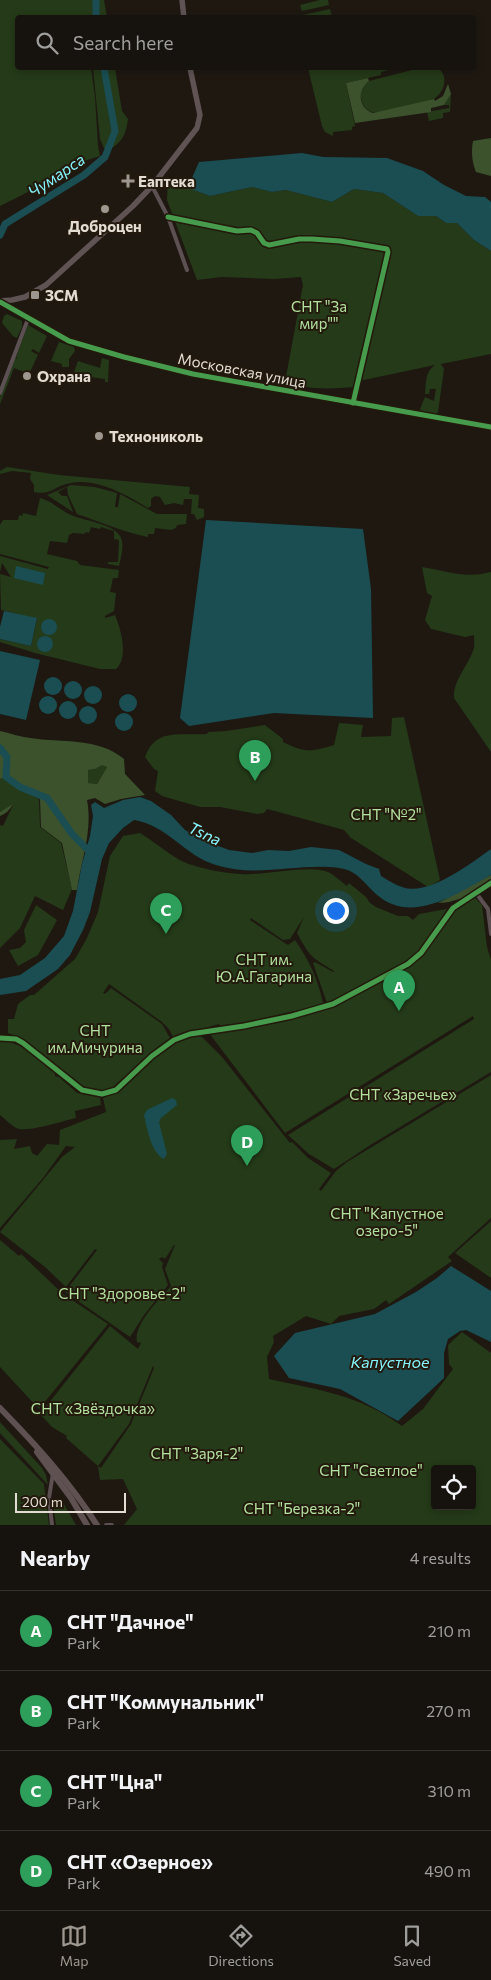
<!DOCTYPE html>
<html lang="en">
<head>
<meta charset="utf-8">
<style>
	:root { --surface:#16120d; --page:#23201b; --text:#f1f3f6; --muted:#9e9e9d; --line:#35322e; --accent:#9e978f }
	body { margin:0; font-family:Commissioner,sans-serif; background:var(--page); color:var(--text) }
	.controls { position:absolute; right:15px; bottom:15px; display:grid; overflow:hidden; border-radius:5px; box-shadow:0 2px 8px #0003 }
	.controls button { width:45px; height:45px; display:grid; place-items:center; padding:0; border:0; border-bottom:1px solid var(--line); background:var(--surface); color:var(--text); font:25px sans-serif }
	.scale { position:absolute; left:15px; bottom:12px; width:111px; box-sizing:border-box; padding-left:5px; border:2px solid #e3dcd3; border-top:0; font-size:14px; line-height:18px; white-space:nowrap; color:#e3dcd3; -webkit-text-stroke:4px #23190c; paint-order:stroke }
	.you { position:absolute; left:335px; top:910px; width:18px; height:18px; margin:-12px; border:4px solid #fff; border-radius:50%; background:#1a73e8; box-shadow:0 0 0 8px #1a73e833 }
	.badge { display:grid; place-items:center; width:32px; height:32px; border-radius:50%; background:var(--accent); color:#fff; font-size:16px; font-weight:700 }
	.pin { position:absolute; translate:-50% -41px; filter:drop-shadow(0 1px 2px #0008) }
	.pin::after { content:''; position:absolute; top:26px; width:18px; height:15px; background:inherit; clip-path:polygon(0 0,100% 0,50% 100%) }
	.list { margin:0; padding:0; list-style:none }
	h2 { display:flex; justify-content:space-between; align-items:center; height:65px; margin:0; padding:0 20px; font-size:21px }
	h2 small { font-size:16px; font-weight:400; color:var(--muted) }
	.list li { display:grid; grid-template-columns:32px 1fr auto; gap:15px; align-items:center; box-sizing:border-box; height:80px; padding:0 20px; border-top:1px solid var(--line) }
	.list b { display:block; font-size:19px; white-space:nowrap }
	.list p { margin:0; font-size:16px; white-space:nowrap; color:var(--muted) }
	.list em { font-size:16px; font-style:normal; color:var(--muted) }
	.icon { flex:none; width:28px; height:28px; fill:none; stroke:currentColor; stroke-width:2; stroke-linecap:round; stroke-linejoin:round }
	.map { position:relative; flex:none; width:491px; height:1525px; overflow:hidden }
	.search { position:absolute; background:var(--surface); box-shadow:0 2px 8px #0003; left:15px; right:15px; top:15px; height:55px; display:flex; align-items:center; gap:12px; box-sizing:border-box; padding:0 18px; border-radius:5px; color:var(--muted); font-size:19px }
	.sheet { height:385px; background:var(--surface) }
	nav { display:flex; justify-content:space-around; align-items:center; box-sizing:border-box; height:70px; border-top:1px solid var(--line); background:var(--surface); font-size:14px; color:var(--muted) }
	nav a { display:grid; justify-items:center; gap:2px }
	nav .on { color:var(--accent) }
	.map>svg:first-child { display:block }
	.green { fill:#243a18; fill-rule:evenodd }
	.forest { fill:#3b522d; fill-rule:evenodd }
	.water { fill:#1a4e52 }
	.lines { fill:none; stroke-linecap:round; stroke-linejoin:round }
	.river { stroke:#1a4e52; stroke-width:7 }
	.street { stroke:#5c5052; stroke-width:4 }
	.secondary { stroke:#5f5354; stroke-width:5.5 }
	.primary { stroke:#5f5052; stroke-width:6 }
	.cycleway-casing { stroke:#23190c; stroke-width:8 }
	.cycleway { stroke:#469c4c; stroke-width:5 }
	.poi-dot { fill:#9e978f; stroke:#23190c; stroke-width:2 }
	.labels { text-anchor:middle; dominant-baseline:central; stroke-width:4; stroke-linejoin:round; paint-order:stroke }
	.poi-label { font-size:15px; font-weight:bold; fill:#e3dcd3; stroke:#23190c; text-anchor:start }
	.park-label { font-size:15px; fill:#b2e19e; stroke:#23190c }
	.street-label { font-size:15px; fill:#e3dcd3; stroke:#23190c }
	.water-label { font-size:16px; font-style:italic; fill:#85f4fd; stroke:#23190c }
</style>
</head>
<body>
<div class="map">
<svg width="491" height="1525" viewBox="0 0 491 1525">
	<rect width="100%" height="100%" fill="#1e1811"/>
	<!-- green -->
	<g class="green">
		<path d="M 0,0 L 104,0 L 107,17 L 18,18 L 18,68 L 91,68 L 95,97 L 98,146 L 100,156 L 78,163 L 78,167 L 50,183 L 34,189 L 0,206 Z"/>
		<path d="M 320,0 L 328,0 L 329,5 L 302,11 L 300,5 Z"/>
		<path d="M 330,9 L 332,17 L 303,17 L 303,15 Z"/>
		<path d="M 93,68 L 115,68 L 122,111 L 128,119 C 126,135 122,142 109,150 L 104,148 L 100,139 Z"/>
		<path d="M 308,68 L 392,68 L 393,69 L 381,72 L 381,75 L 346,83 L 355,126 L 352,127 L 352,130 L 333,132 L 333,136 L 325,132 L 322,126 Z"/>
		<path d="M 420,68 C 425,68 433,66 437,68 C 450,75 444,93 434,99 L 378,113 C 366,113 360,104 361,93 L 364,85 L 369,81 Z"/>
		<path d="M 451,94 L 450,112 L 443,113 L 443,118 L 429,121 L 427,112 L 449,108 L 449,105 L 444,105 Z"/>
		<path d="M 168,180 L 210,196 L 252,187 L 272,192 L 286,190 L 332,202 L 354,189 L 383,193 L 418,216 L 436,216 L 446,223 L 457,223 L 474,240 L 491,251 L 491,354 L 436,365 L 441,364 L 444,369 L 438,412 L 436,414 L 421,412 L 420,409 L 425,397 L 434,401 L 436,389 L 430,389 L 429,394 L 425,394 C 426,383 425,372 435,365 L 359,381 L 354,387 C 329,389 309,390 285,382 L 303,285 L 301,277 L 274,279 L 222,277 L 197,280 L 167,200 Z"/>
		<path d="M 7,314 L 22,321 L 22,327 L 17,338 L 13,336 L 2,323 L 4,316 Z"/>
		<path d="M 28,325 L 47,336 L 39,353 L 33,349 L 31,351 L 38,355 L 29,374 L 14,368 L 0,404 L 0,397 L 15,358 L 18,359 L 16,357 Z"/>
		<path d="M 59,342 L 74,347 L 75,351 L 69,359 L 69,367 L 62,367 L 62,364 L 51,361 Z"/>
		<path d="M 102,358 L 109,360 L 108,382 L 105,382 L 105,379 L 84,376 L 74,372 L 78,361 L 100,368 Z"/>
		<path d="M 7,467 L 59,475 L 190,487 L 189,494 L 199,495 L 198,508 L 204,509 L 204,517 L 197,520 L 194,514 L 191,514 L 192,499 L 184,499 L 183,505 L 174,503 L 165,505 L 160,497 L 155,496 L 151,499 L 151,506 L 148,508 C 126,495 98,478 71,483 C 55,485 52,496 34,492 L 34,485 L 30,479 L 31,473 L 12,471 L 0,474 L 0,471 Z"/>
		<path d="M 71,485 L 95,487 L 117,493 L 115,507 L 118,507 L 120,494 L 157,514 L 187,514 L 186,524 L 177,525 L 176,528 L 171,530 L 155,528 L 154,534 L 148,534 L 148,537 C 124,532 100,522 77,514 L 68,495 L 67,487 L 58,492 L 62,496 L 67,496 L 73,512 L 47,495 Z"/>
		<path d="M 40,498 C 52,501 60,510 71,515 C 84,521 112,523 120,536 C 125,544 121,557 119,566 L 108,564 L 108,562 L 118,562 L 119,540 L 114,539 L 114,531 L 101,527 L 100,529 L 91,527 L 89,533 L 86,532 L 84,534 L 73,533 L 69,535 L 67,543 L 50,541 L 47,554 L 77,561 L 80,565 L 119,570 L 118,578 L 113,578 L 110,592 L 116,593 L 114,611 L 105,616 L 105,618 L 115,615 C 121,630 129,657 116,669 L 100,669 L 35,653 L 0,642 L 0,639 L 31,646 L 37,619 L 1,610 L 0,574 L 11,577 L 2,563 L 0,572 L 0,556 L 48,569 L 49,567 L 0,554 L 0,525 L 3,520 L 18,520 L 19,515 L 22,516 L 23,513 L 36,516 Z"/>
		<path d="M 422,567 C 449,571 463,579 491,572 L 491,752 L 454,698 C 453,681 467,667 473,651 C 475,647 474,640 474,635 L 465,637 L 431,629 L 425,620 L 432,596 L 427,593 Z"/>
		<path d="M 404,717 L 440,880 L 428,887 L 351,838 L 344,830 L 275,811 L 267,809 L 264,813 L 257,814 L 220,807 L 200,807 L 162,796 L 155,791 L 158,771 L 154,769 L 145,757 C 156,727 180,736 207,734 L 208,732 L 226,731 L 265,725 L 283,739 L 283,742 C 305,753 311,752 334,745 L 339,723 L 363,725 L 361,737 L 391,736 L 392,718 Z"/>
		<path d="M 102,764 L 107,767 L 97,784 L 87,783 L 87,770 L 95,769 Z"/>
		<path d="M 6,777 L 20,787 L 19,791 L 21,788 L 39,799 L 40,827 L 61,843 L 72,889 L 63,910 L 35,896 L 20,928 L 0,948 L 0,825 L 3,826 L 13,805 L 0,812 L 0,779 Z"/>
		<path d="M 140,833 C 153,841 165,851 178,859 C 194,868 223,873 241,874 C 264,876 310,864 328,872 C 335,875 341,882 347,886 L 349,883 L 366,897 L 370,903 L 376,907 L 398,916 L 408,916 L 413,920 L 419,914 L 447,909 L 427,941 L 415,955 L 385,975 L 327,1003 L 313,963 L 315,962 L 333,972 L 334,971 C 311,957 310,957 297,933 L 304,917 L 290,939 L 283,940 L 251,918 L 250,920 L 288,945 L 295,940 C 309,960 318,979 323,1003 L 321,1005 L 228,1026 L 228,1024 L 220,1026 L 219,1024 L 173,1037 L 169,1029 L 162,1022 L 109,984 L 103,993 L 105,994 L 111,988 L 162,1024 L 170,1038 L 159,1046 L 113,1087 L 103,1091 L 95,1091 L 79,1085 L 25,1040 L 8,1033 L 8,1019 L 14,1019 L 18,1004 L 30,995 L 34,995 L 75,959 L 87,938 L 98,912 L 110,856 L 123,836 Z"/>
		<path d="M 474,897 L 482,905 L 487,947 L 491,960 L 491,1072 L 372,1144 L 334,1169 L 309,1154 L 288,1135 L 474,1019 L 473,1016 L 285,1133 L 209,1033 L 332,1007 L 420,957 C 437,938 447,904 474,897 Z"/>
		<path d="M 36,905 L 57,920 L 38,955 L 18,966 L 9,950 L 20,948 L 26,942 L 24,930 Z"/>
		<path d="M 195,1035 L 200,1035 L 222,1057 L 290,1143 L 292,1142 L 308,1158 L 331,1173 L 319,1189 L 321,1191 L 336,1171 L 347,1162 L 491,1075 L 491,1218 L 448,1257 L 452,1261 L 389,1304 L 386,1300 L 374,1309 L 339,1316 L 331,1324 L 306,1316 L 273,1336 L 274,1342 L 267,1357 L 269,1379 C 319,1390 360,1395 402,1426 L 423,1409 L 453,1369 L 449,1364 L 448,1345 L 462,1332 L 491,1353 L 491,1525 L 124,1525 L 137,1509 L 123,1479 L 100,1480 L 98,1466 L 66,1438 L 67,1436 L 52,1427 L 40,1414 L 110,1326 L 138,1349 L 141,1343 L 137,1342 C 133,1324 160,1299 171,1286 L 165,1269 L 175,1245 L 174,1245 L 165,1259 L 162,1257 L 159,1259 L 163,1263 L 162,1267 L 168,1285 L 144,1315 L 130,1337 L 65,1292 L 97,1250 L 95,1249 L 66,1287 L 45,1267 L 0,1232 L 62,1157 L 75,1147 L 66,1146 L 43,1178 L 0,1228 L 0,1140 L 17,1139 L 14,1149 L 30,1146 L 32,1153 L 37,1156 L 47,1144 L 59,1145 L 60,1130 L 106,1112 L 103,1098 C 125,1091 134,1073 151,1059 C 164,1048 179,1041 195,1035 ZM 153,1366 L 154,1368 L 131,1424 L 101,1468 L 98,1466 L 129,1424 ZM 435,1469 L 472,1469 L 472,1506 L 435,1506 Z"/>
		<path d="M 0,1041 C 22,1041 39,1060 55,1073 L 55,1076 L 59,1077 L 77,1093 L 100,1097 L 101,1105 L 75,1111 L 76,1118 C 62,1121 28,1133 16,1128 C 11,1125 5,1119 0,1115 Z"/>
		<path d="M 491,1221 L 491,1278 L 455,1253 Z"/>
		<path d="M 0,1240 L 19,1256 L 21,1254 L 63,1294 L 108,1324 L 39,1409 L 0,1367 Z"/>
		<path d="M 0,1422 L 42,1468 L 46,1475 L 48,1485 L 0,1433 Z"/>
		<path d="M 0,1439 L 44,1484 L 49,1525 L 0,1525 Z"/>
		<path d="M 61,1499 L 76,1525 L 56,1525 L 53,1503 Z"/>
	</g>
	<!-- forest -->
	<g class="forest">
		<path d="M 368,78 L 369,81 C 357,90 358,108 373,113 L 434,99 L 435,101 L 443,96 L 448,84 L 451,94 L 444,105 L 431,108 L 431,112 L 355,123 L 346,83 Z"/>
		<path d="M 491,138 L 491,176 L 476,172 C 472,162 471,152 473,141 Z"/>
		<path d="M 0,731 C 10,733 20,737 30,738 C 62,743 98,737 124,759 L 125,774 L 145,795 L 121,799 L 105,804 L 95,798 L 87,800 C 93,831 81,860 77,890 L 72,890 L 62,843 L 41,827 L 40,799 L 20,788 C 15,799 12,812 0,816 L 0,812 L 13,804 L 20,788 L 6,777 L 0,779 ZM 102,765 L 107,767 L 97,784 L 88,783 L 88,770 L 95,769 Z"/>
		<path d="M 491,875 L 491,881 C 473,892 459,903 438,903 Z"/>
	</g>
	<!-- water -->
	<g class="water">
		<path d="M 302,153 L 323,157 L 387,158 L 423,171 L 444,185 L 466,196 L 485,197 L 491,202 L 491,251 L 474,240 L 457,223 L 446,223 L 436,216 L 418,216 L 383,193 L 354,189 L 332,202 L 286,190 L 272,192 L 252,187 L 210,196 L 191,189 L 191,180 L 199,162 Z"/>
		<path d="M 206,520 L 363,529 L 371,589 L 373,718 L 274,713 L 189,726 L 180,718 Z"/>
		<path d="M 16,566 L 45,573 L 43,585 L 14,578 Z"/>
		<path d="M 4,611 L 37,618 L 31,646 L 0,639 L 0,627 Z"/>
		<circle cx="49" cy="627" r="8"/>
		<circle cx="45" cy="644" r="8"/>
		<path d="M 0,651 L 40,660 L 26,720 L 0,714 Z"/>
		<circle cx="53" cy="686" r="9"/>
		<circle cx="73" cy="690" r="9"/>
		<circle cx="93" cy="695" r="9"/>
		<circle cx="128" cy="703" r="9"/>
		<circle cx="48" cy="705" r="9"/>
		<circle cx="68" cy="710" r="9"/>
		<circle cx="88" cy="715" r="9"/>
		<circle cx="124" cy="722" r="9"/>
		<path d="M 140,797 L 151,801 L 171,815 L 185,830 L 205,841 L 229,850 L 252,853 L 268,850 L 289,851 L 311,847 L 339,850 L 366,864 L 379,869 L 381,876 C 388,880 395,885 402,887 C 428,897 471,863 491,849 L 491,875 C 458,893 411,926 376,894 C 358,877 356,868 329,867 C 291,865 253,877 216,865 C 185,856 167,825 134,820 L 123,828 L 109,843 L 102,859 L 90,912 L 83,930 L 70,955 L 58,969 L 26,991 L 0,995 L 0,979 L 20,975 L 45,958 L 64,936 L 73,911 L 82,864 L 90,836 L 93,816 L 91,805 L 95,802 L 104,808 L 123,800 Z"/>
		<path d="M 172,1098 L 176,1100 L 177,1105 L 161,1118 L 159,1122 L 167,1154 L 164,1159 C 151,1153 147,1128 144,1115 L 147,1110 Z"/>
		<path d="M 451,1266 L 491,1291 L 491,1342 L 466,1330 L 460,1331 L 448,1339 L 444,1353 L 444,1378 L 398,1421 L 340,1389 L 289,1378 L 274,1356 L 295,1333 L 375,1314 L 416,1292 L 437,1278 Z"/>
	</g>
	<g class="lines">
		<!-- river -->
		<g class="river">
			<path d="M 96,0 L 96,18"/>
			<path d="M 0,235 L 5,224 L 84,175 L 105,157 L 115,131 L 104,68"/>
			<path d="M 0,748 L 7,757 L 6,777 L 20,787 L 47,798 L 72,834 L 92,854"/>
		</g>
		<!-- street -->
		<g class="street">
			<path d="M 152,186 L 168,217 L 187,270"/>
			<path d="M 168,217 L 237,231 L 251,230 L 257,233 L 264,243 L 269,245 L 299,239 L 312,239 L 340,241 L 387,249 L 388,252 C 376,302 365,353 353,403"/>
			<path d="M 0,302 L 69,341 L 124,357 L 193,374 L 491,427"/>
			<path d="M 0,393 L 28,319"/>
			<path d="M 476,893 L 488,909 L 491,934"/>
			<path d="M 52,1525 L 49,1498 L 53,1473"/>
			<path d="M 106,1525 L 112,1525"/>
		</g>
		<!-- secondary -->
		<g class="secondary">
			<path d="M 182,0 L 184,18"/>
			<path d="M 0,301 L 12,300 L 25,297 L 46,285 L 133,206 L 152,186 L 197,128 L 200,115 L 190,68"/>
			<path d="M 0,1038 L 16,1039 L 23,1043 L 82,1090 L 102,1094 L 116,1090 L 152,1056 L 174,1040 L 190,1034 L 244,1026 L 292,1016 L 333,1004 L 408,964 L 421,953 L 453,908 L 491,883"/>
		</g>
		<!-- primary -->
		<g class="primary">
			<path d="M 0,1408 C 36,1445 69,1481 97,1525"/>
			<path d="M 37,1452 L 71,1498 L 87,1525"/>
		</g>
		<!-- cycleway casing -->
		<g class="cycleway-casing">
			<g id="cycleway">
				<path d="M 168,217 L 237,231 L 251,230 L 257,233 L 264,243 L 269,245 L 299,239 L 312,239 L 340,241 L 387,249 L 388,252 C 376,302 365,353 353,403"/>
				<path d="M 0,302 L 69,341 L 124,357 L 193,374 L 491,427"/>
				<path d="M 0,1038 L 16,1039 L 23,1043 L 82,1090 L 102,1094 L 116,1090 L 152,1056 L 174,1040 L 190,1034 L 244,1026 L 292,1016 L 333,1004 L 408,964 L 421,953 L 453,908 L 491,883"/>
			</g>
		</g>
		<!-- cycleway -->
		<use href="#cycleway" class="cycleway"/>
	</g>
	<!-- markers -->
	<g class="poi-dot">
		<path d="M125.5 173.5h5v5h5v5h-5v5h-5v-5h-5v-5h5z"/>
		<circle cx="105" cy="209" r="5"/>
		<rect x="30" y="290" width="10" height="10" rx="2.5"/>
		<circle cx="27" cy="376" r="5"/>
		<circle cx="99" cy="436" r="5"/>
	</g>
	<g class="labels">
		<!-- poi labels -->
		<g class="poi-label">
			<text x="138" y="181">Еаптека</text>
			<text x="105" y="226" text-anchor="middle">Доброцен</text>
			<text x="45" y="295">ЗСМ</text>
			<text x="37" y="376">Охрана</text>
			<text x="109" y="436">Технониколь</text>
		</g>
		<!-- park labels -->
		<g class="park-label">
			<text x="319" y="306">СНТ "За<tspan x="319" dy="17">мир""</tspan></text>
			<text x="386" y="814">СНТ "№2"</text>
			<text x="264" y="959">СНТ им.<tspan x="264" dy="17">Ю.А.Гагарина</tspan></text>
			<text x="95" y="1030">СНТ<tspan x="95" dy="17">им.Мичурина</tspan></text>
			<text x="403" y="1094">СНТ «Заречье»</text>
			<text x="387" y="1213">СНТ "Капустное<tspan x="387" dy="17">озеро-5"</tspan></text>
			<text x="122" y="1293">СНТ "Здоровье-2"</text>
			<text x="93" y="1408">СНТ «Звёздочка»</text>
			<text x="197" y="1453">СНТ "Заря-2"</text>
			<text x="371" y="1470">СНТ "Светлое"</text>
			<text x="302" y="1508">СНТ "Березка-2"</text>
		</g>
		<!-- street labels -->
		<g class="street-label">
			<text transform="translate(242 370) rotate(11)">Московская улица</text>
		</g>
		<!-- water labels -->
		<g class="water-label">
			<text transform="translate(56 175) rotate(-34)">Чумарса</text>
			<text transform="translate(205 833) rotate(25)">Tsna</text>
			<text x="390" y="1361">Капустное</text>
		</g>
	</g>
</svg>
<div class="controls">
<button><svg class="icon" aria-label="locate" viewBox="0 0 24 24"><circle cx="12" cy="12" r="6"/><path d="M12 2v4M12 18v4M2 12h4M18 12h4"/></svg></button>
</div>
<div class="scale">200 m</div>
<div class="you"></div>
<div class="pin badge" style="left:399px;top:1011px;background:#2e9e5b">A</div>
<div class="pin badge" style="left:255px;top:781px;background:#2e9e5b">B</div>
<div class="pin badge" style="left:166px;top:934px;background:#2e9e5b">C</div>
<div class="pin badge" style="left:247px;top:1166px;background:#2e9e5b">D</div>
<div class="search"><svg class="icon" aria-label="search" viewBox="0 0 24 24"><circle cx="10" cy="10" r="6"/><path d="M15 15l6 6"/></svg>Search here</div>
</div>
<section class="sheet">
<h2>Nearby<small>4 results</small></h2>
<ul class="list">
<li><span class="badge" style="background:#2e9e5b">A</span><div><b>СНТ &quot;Дачное&quot;</b><p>Park</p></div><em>210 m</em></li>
<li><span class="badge" style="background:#2e9e5b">B</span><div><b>СНТ &quot;Коммунальник&quot;</b><p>Park</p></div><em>270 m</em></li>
<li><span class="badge" style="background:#2e9e5b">C</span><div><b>СНТ &quot;Цна&quot;</b><p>Park</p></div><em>310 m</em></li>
<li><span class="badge" style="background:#2e9e5b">D</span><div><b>СНТ «Озерное»</b><p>Park</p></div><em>490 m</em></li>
</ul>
</section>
<nav>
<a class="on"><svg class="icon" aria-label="map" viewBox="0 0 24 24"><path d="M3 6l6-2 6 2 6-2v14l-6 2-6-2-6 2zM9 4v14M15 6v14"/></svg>Map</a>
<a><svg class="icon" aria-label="directions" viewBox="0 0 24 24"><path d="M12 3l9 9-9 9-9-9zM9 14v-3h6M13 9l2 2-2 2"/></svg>Directions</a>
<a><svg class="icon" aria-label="saved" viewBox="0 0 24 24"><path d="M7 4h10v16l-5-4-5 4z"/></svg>Saved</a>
</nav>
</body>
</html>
